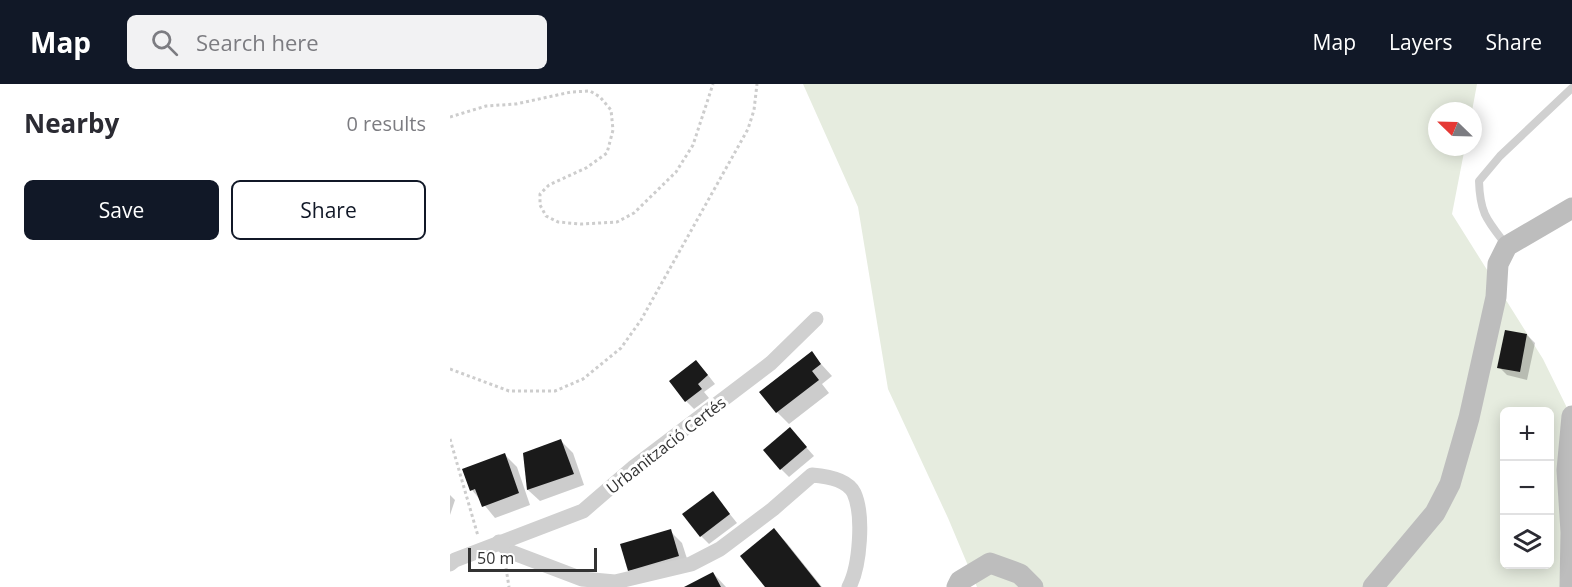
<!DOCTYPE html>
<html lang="en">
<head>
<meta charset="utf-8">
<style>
	:root { --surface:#fff; --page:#f2f2f3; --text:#2b2b33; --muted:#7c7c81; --line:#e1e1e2; --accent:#111827 }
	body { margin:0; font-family:"Open Sans",sans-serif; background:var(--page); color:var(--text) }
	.controls { position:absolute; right:18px; bottom:18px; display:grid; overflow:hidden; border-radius:9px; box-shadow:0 3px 15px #0003 }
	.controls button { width:54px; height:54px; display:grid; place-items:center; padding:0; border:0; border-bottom:2px solid var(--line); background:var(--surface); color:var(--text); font:30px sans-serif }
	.compass { position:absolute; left:978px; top:18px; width:54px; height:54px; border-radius:50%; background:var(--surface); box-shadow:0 3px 15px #0003; rotate:293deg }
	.scale { position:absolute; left:18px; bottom:15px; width:129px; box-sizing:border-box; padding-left:6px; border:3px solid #333; border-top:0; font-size:16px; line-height:21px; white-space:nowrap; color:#333; -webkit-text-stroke:4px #fff; paint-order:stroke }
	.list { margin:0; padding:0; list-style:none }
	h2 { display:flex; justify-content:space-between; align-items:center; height:78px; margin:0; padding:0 24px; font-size:26px }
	h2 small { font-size:20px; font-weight:400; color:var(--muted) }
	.actions { display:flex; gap:12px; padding:18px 24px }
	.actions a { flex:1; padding:14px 0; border:2px solid var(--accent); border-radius:9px; text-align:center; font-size:21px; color:var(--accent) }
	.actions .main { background:var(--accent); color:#fff }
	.icon { flex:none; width:33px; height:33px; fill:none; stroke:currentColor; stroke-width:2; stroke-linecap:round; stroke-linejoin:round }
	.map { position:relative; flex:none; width:1122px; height:503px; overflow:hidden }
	header { display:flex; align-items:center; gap:36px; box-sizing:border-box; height:84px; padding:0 30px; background:var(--accent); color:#fff }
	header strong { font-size:28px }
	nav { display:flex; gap:33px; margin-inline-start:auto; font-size:21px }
	.search { width:420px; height:54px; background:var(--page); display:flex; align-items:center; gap:15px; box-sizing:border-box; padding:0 21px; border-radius:9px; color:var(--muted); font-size:22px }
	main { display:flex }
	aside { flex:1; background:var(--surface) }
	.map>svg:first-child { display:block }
	.green { fill:#e6ecdf; fill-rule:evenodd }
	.shadow { fill:#0003 }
	.building { fill:#1a1a1a }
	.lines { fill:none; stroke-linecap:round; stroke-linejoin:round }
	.path { stroke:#cdcdcd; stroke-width:3; stroke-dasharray:3 3; stroke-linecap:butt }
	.service { stroke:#d0d0d0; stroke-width:8 }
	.minor { stroke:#d0d0d0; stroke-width:15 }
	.secondary { stroke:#bdbdbd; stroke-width:21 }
	.labels { text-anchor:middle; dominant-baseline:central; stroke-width:6; stroke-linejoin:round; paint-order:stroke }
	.street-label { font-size:16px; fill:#333; stroke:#fff }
</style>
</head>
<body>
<header>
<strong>Map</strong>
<div class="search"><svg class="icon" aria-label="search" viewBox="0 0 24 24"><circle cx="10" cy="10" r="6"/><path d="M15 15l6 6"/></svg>Search here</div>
<nav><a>Map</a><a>Layers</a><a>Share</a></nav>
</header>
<main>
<aside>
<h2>Nearby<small>0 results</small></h2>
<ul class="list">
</ul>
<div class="actions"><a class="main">Save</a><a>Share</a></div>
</aside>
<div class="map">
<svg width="1122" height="503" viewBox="0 0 1122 503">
	<rect width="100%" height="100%" fill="#fff"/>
	<!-- green -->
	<path class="green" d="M 353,0 L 1027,0 L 1022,27 L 987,27 L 987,63 L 1015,63 L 1002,130 L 1093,275 L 1120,330 L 1113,503 L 527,503 L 498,434 L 438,305 L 408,123 ZM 1054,328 L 1100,328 L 1100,480 L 1054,480 Z"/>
	<!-- shadow -->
	<g class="shadow">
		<path d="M 1077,251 L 1085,259 L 1077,296 L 1057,291 L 1049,283 Z"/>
		<path d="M 361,269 L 382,292 L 372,300 L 379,309 L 339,340 L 327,328 Z"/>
		<path d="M 254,286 L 265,300 L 254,308 L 259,314 L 244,325 L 236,317 Z"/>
		<path d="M 340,345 L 364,372 L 339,393 L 331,385 Z"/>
		<path d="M 111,357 L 123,369 L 134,401 L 90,417 L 78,406 L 75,370 Z"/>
		<path d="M 55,371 L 67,383 L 80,421 L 45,434 L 22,406 Z"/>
		<path d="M 263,409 L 287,439 L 259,460 L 251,452 Z"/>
		<path d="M 0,411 L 5,416 L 0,431 Z"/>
		<path d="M 324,446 L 336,458 L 372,503 L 317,503 Z"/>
		<path d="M 220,447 L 232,459 L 240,484 L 191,498 L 179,486 Z"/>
		<path d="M 263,489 L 276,503 L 237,503 Z"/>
	</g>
	<!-- building -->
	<g class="building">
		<path d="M 1055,246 L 1077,250 L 1070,288 L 1047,284 Z"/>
		<path d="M 362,267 L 371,280 L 362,287 L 369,296 L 326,329 L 309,308 Z"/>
		<path d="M 246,276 L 258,291 L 248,300 L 252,305 L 235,318 L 219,297 Z"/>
		<path d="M 340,343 L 357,363 L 330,386 L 313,366 Z"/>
		<path d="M 111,355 L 124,390 L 77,406 L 73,369 Z"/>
		<path d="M 55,369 L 69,409 L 32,423 L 25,405 L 20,407 L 12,385 Z"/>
		<path d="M 263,407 L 280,430 L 250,453 L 232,430 Z"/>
		<path d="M 324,444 L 371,503 L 315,503 L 290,472 Z"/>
		<path d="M 221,445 L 229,472 L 178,487 L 170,460 Z"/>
		<path d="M 263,488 L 271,503 L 234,503 Z"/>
	</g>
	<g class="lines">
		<!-- path -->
		<g class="path">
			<path d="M 0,33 L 36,22 L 66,20 L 121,8 L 140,7 L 150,13 L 161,26 L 163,46 L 157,69 L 136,84 L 99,101 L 90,110 L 90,121 L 96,132 L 108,138 L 131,140 L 167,138 L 184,129 L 226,88 L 243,61 L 263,0"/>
			<path d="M 0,285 L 59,307 L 105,307 L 133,295 L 171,264 L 191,236 L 298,45 L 304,26 L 307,0"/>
			<path d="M 0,355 L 28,452"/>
			<path d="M 56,484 L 59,503"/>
		</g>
		<!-- service -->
		<path class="service" d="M 1057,162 C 1037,136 1030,130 1029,97 L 1050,72 L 1122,4"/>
		<!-- minor -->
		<g class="minor">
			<path d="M 49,458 L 61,468 L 132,495 L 165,498 L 241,480 L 270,465 L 323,425 L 362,391 C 376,392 397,395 404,409 C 414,431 410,482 399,503"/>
			<path d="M 0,480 L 5,476 L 133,427 L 184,383 L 321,279 L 366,235"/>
		</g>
		<!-- secondary -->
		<g class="secondary">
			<path d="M 507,503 L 510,497 L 540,479 L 570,490 L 583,503"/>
			<path d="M 923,503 L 985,429 L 1000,400 L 1019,334 L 1046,213 L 1048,180 L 1057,162 L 1122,124"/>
			<path d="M 1120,503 L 1121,448 L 1117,386 L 1122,332"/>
		</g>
	</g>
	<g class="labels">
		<!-- street labels -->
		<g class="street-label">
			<text transform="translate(216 361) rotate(-38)">Urbanització Certés</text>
		</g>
	</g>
</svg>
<div class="controls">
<button>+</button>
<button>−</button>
<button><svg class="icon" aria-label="layers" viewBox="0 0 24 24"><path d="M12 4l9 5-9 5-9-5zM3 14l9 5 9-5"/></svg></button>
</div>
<svg class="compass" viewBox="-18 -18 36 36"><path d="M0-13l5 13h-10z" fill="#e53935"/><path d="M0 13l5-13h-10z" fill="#7c7c81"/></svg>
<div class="scale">50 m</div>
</div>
</main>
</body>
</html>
